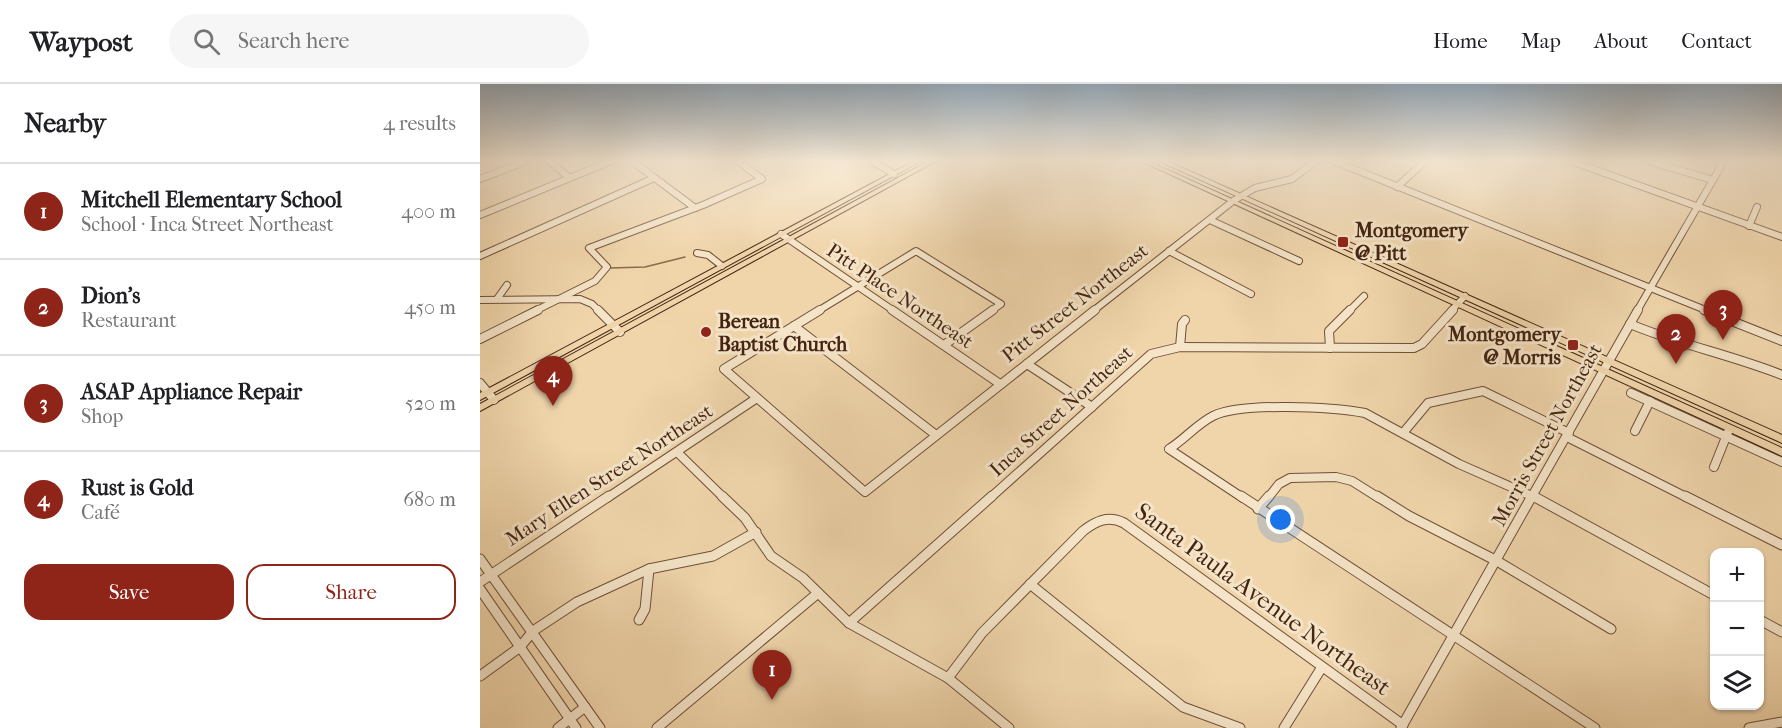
<!DOCTYPE html>
<html lang="en">
<head>
<meta charset="utf-8">
<style>
	:root { --surface:#fff; --page:#f6f6f6; --text:#202124; --muted:#757577; --line:#e0e0e0; --accent:#8f2418 }
	body { margin:0; font-family:"IM FELL French Canon",serif; background:var(--page); color:var(--text) }
	.controls { position:absolute; right:18px; bottom:18px; display:grid; overflow:hidden; border-radius:12px; box-shadow:0 2px 4px #0004 }
	.controls button { width:54px; height:54px; display:grid; place-items:center; padding:0; border:0; border-bottom:2px solid var(--line); background:var(--surface); color:var(--text); font:30px sans-serif }
	.you { position:absolute; left:801px; top:436px; width:21px; height:21px; margin:-15px; border:4px solid #fff; border-radius:50%; background:#1a73e8; box-shadow:0 0 0 9px #1a73e833 }
	.badge { display:grid; place-items:center; width:39px; height:39px; border-radius:50%; background:var(--accent); color:#fff; font-size:20px; font-weight:700 }
	.pin { position:absolute; translate:-50% -50px; filter:drop-shadow(0 2px 3px #0008) }
	.pin::after { content:''; position:absolute; top:32px; width:21px; height:18px; background:inherit; clip-path:polygon(0 0,100% 0,50% 100%) }
	.list { margin:0; padding:0; list-style:none }
	h2 { display:flex; justify-content:space-between; align-items:center; height:78px; margin:0; padding:0 24px; font-size:26px }
	h2 small { font-size:20px; font-weight:400; color:var(--muted) }
	.list li { display:grid; grid-template-columns:39px 1fr auto; gap:18px; align-items:center; box-sizing:border-box; height:96px; padding:0 24px; border-top:2px solid var(--line) }
	.list b { display:block; font-size:22px; white-space:nowrap }
	.list p { margin:0; font-size:20px; white-space:nowrap; color:var(--muted) }
	.list em { font-size:20px; font-style:normal; color:var(--muted) }
	.actions { display:flex; gap:12px; padding:18px 24px }
	.actions a { flex:1; padding:14px 0; border:2px solid var(--accent); border-radius:18px; text-align:center; font-size:21px; color:var(--accent) }
	.actions .main { background:var(--accent); color:#fff }
	.icon { flex:none; width:33px; height:33px; fill:none; stroke:currentColor; stroke-width:2; stroke-linecap:round; stroke-linejoin:round }
	.map { position:relative; flex:none; width:1302px; height:644px; overflow:hidden }
	header { display:flex; align-items:center; gap:36px; box-sizing:border-box; height:84px; padding:0 30px; background:var(--surface); border-bottom:2px solid var(--line) }
	header strong { font-size:28px }
	nav { display:flex; gap:33px; margin-inline-start:auto; font-size:21px }
	.search { width:420px; height:54px; background:var(--page); display:flex; align-items:center; gap:15px; box-sizing:border-box; padding:0 21px; border-radius:33px; color:var(--muted); font-size:22px }
	main { display:flex }
	aside { flex:1; background:var(--surface) }
	.map>svg:first-child { display:block }
	.lines { fill:none; stroke-linecap:round; stroke-linejoin:round }
	.stream { stroke:#886a4f; stroke-width:1.5 }
	.minor-far2-casing { stroke:#6f5038; stroke-width:8 }
	.minor-far1-casing { stroke:#6f5038; stroke-width:10 }
	.minor-casing { stroke:#6f5038; stroke-width:11 }
	.major-casing { stroke:#442412; stroke-width:2 }
	.minor-far2 { stroke:#f5e4c8; stroke-width:6 }
	.minor-far1 { stroke:#f5e4c8; stroke-width:8 }
	.minor { stroke:#f5e4c8; stroke-width:9 }
	.major { fill:#f0d5ab; fill-rule:evenodd }
	.poi-dot { fill:#8f2418; stroke:#f5e4c8; stroke-width:2 }
	.labels { text-anchor:middle; dominant-baseline:central; stroke-width:6; stroke-linejoin:round; paint-order:stroke }
	.poi-label { font-size:20px; font-weight:bold; fill:#442412; stroke:#f5e4c8; text-anchor:start }
	.street-label { font-size:20px; fill:#442412; stroke:#f5e4c8 }
	.near-street-label { font-size:24px; fill:#442412; stroke:#f5e4c8 }
</style>
</head>
<body>
<header>
<strong>Waypost</strong>
<div class="search"><svg class="icon" aria-label="search" viewBox="0 0 24 24"><circle cx="10" cy="10" r="6"/><path d="M15 15l6 6"/></svg>Search here</div>
<nav><a>Home</a><a>Map</a><a>About</a><a>Contact</a></nav>
</header>
<main>
<aside>
<h2>Nearby<small>4 results</small></h2>
<ul class="list">
<li><span class="badge">1</span><div><b>Mitchell Elementary School</b><p>School · Inca Street Northeast</p></div><em>400 m</em></li>
<li><span class="badge">2</span><div><b>Dion's</b><p>Restaurant</p></div><em>450 m</em></li>
<li><span class="badge">3</span><div><b>ASAP Appliance Repair</b><p>Shop</p></div><em>520 m</em></li>
<li><span class="badge">4</span><div><b>Rust is Gold</b><p>Café</p></div><em>680 m</em></li>
</ul>
<div class="actions"><a class="main">Save</a><a>Share</a></div>
</aside>
<div class="map">
<svg width="1302" height="644" viewBox="0 0 1302 644">
	<rect width="100%" height="100%" fill="#f0d5ab"/>
	<filter id="stains"><feTurbulence type="fractalNoise" baseFrequency=".00333" numOctaves="4"/><feColorMatrix values="0 0 0 0 .2 0 0 0 0 .09 0 0 0 0 .02 0 0 0 .5 -.17"/></filter>
	<radialGradient id="worn" r=".72"><stop offset=".6" stop-color="#630" stop-opacity="0"/><stop offset="1" stop-color="#630" stop-opacity=".3"/></radialGradient>
	<g class="lines">
		<!-- stream -->
		<path class="stream" d="M 130,184 L 165,183 L 205,173"/>
		<!-- minor-far2 casing -->
		<g class="minor-far2-casing">
			<g id="minor-far2">
				<path d="M 69,77 L 90,94"/>
				<path d="M 152,77 L 215,124"/>
				<path d="M 392,77 L 414,90"/>
				<path d="M 854,77 L 1228,227"/>
				<path d="M 1091,77 L 1302,153"/>
				<path d="M 1168,77 L 1233,96"/>
				<path d="M 0,95 L 47,77"/>
				<path d="M 917,103 L 945,77"/>
				<path d="M 0,131 L 131,77"/>
				<path d="M 730,136 L 819,177"/>
				<path d="M 1269,142 L 1277,123"/>
				<path d="M 301,150 L 414,227"/>
				<path d="M 689,167 L 771,210"/>
				<path d="M 217,169 L 228,171 L 242,182"/>
				<path d="M 0,172 L 174,94"/>
				<path d="M 17,215 L 27,201"/>
				<path d="M 0,216 L 100,215 L 112,220 L 119,227"/>
				<path d="M 55,227 L 115,197 L 127,183 L 109,164 L 223,121 L 282,95 L 258,77"/>
				<path d="M 338,227 L 436,167 L 521,220 L 511,227"/>
				<path d="M 613,227 L 753,117 L 775,104 L 812,95 L 836,77"/>
				<path d="M 869,227 L 884,212"/>
				<path d="M 971,227 L 985,212"/>
				<path d="M 1157,227 L 1244,77"/>
			</g>
		</g>
		<!-- minor-far1 casing -->
		<g class="minor-far1-casing">
			<g id="minor-far1">
				<path d="M 118,226 L 140,248"/>
				<path d="M 340,226 L 244,285 L 385,408 L 615,226"/>
				<path d="M 412,226 L 520,300"/>
				<path d="M 1224,226 L 1302,257"/>
				<path d="M 1150,240 C 1200,261 1252,271 1302,291"/>
				<path d="M 314,242 L 456,351"/>
				<path d="M 0,255 L 58,226"/>
				<path d="M 464,261 L 513,226"/>
				<path d="M 700,263 L 702,240 L 705,236"/>
				<path d="M 850,264 L 849,247 L 870,226"/>
				<path d="M 547,280 L 612,323"/>
				<path d="M 0,299 L 14,316"/>
				<path d="M 1151,309 L 1302,378"/>
				<path d="M 1155,347 L 1170,317"/>
				<path d="M 923,349 L 948,319 L 1003,307 L 1089,349"/>
				<path d="M 1087,353 L 1208,414"/>
				<path d="M 197,368 L 244,414"/>
				<path d="M 1234,383 L 1248,348"/>
				<path d="M 127,414 L 277,314"/>
				<path d="M 510,414 L 671,270 L 700,263 L 934,264 L 942,260 L 973,226"/>
				<path d="M 763,414 L 689,365 C 705,355 717,340 733,332 C 762,318 853,323 885,329 L 979,380 L 1056,414"/>
				<path d="M 788,414 L 799,400 L 810,394 L 856,393 L 872,397 L 899,414"/>
				<path d="M 1051,414 L 1158,226"/>
			</g>
		</g>
		<!-- minor casing -->
		<g class="minor-casing">
			<g id="minor">
				<path d="M 242,412 L 265,434 L 291,472 L 323,494 L 369,539 L 468,594 L 529,644"/>
				<path d="M 761,412 L 1115,644"/>
				<path d="M 897,412 L 929,432 L 1017,477 L 1131,545"/>
				<path d="M 1053,412 L 1234,511"/>
				<path d="M 1205,412 L 1302,461"/>
				<path d="M 778,425 L 789,412"/>
				<path d="M 0,475 L 120,644"/>
				<path d="M 0,498 L 129,412"/>
				<path d="M 550,500 L 703,623 L 760,644"/>
				<path d="M 0,505 L 96,644"/>
				<path d="M 159,536 L 165,525 L 169,485"/>
				<path d="M 1280,536 L 1302,548"/>
				<path d="M 369,539 L 512,412"/>
				<path d="M 0,592 L 40,563 L 53,547 L 97,518 L 169,485 L 233,472 L 276,448"/>
				<path d="M 468,594 L 502,549 L 603,447 C 616,437 628,431 644,439 L 923,641"/>
				<path d="M 78,644 L 105,623"/>
				<path d="M 177,644 L 338,509"/>
				<path d="M 804,644 L 842,583"/>
				<path d="M 921,644 L 1052,412"/>
				<path d="M 1269,644 L 1302,638"/>
			</g>
		</g>
		<!-- major casing -->
		<g class="major-casing">
			<g id="major">
				<path d="M 434,77 L 441,77 L 0,316 L 0,309 Z"/>
				<path d="M 449,77 L 456,77 L 0,327 L 0,320 Z"/>
				<path d="M 661,77 L 668,77 L 1302,364 L 1302,372 Z"/>
				<path d="M 679,77 L 687,77 L 1302,351 L 1302,359 Z"/>
			</g>
		</g>
		<!-- minor-far2 -->
		<use href="#minor-far2" class="minor-far2"/>
		<!-- minor-far1 -->
		<use href="#minor-far1" class="minor-far1"/>
		<!-- minor -->
		<use href="#minor" class="minor"/>
		<!-- major -->
		<use href="#major" class="major"/>
	</g>
	<!-- sky -->
	<linearGradient id="sky" x2="0" y2="1"><stop stop-color="#94a9bb"/><stop offset="0.46" stop-color="#f8ecd9"/><stop offset="1" stop-color="#f8ecd9" stop-opacity="0"/></linearGradient>
	<rect width="1302" height="167" fill="url(#sky)"/>
	<!-- markers -->
	<g class="poi-dot">
		<rect x="857" y="152" width="12" height="12" rx="3"/>
		<circle cx="226" cy="248" r="6"/>
		<rect x="1087" y="255" width="12" height="12" rx="3"/>
	</g>
	<g class="labels">
		<!-- poi labels -->
		<g class="poi-label">
			<text x="875" y="146">Montgomery<tspan x="875" dy="23">@ Pitt</tspan></text>
			<text x="238" y="237">Berean<tspan x="238" dy="23">Baptist Church</tspan></text>
			<text x="1081" y="250" text-anchor="end">Montgomery<tspan x="1081" dy="23">@ Morris</tspan></text>
		</g>
		<!-- street labels -->
		<g class="street-label">
			<text transform="translate(420 212) rotate(34)">Pitt Place Northeast</text>
			<text transform="translate(595 219) rotate(-38)">Pitt Street Northeast</text>
			<text transform="translate(581 327) rotate(-42)">Inca Street Northeast</text>
			<text transform="translate(1067 351) rotate(-61)">Morris Street Northeast</text>
			<text transform="translate(129 391) rotate(-33)">Mary Ellen Street Northeast</text>
		</g>
		<!-- near-street labels -->
		<g class="near-street-label">
			<text transform="translate(783 515) rotate(36)">Santa Paula Avenue Northeast</text>
		</g>
	</g>
	<rect width="100%" height="100%" filter="url(#stains)"/>
	<rect width="100%" height="100%" fill="url(#worn)"/>
</svg>
<div class="controls">
<button>+</button>
<button>−</button>
<button><svg class="icon" aria-label="layers" viewBox="0 0 24 24"><path d="M12 4l9 5-9 5-9-5zM3 14l9 5 9-5"/></svg></button>
</div>
<div class="you"></div>
<div class="pin badge" style="left:292px;top:616px">1</div>
<div class="pin badge" style="left:1196px;top:280px">2</div>
<div class="pin badge" style="left:1243px;top:256px">3</div>
<div class="pin badge" style="left:73px;top:322px">4</div>
</div>
</main>
</body>
</html>
